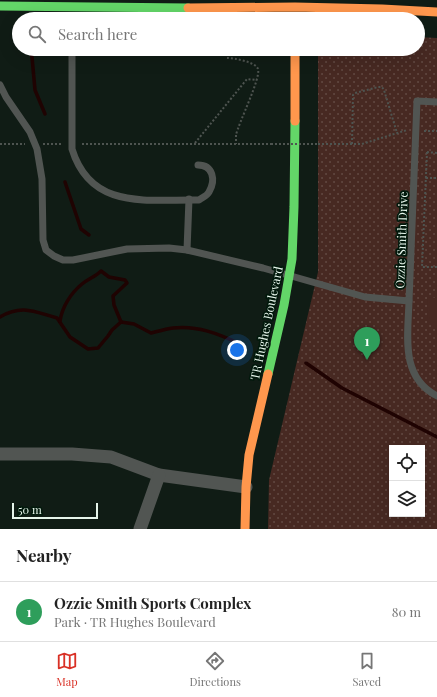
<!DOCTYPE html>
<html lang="en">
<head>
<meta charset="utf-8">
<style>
	:root { --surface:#fff; --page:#f2f2f2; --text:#222; --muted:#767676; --line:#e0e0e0; --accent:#d93025 }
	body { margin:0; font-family:"Playfair Display",serif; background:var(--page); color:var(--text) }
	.controls { position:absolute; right:12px; bottom:12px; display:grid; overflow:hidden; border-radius:0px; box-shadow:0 4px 16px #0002 }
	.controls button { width:36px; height:36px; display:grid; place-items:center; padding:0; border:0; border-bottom:1px solid var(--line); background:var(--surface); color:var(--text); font:20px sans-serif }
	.scale { position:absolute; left:12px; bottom:10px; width:86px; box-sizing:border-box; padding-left:4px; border:2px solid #e6f5eb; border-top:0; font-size:11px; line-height:14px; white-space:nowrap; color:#e6f5eb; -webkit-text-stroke:3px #02190c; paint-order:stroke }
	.you { position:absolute; left:237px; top:350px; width:14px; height:14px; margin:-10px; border:3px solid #fff; border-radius:50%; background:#1a73e8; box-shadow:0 0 0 6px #1a73e833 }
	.badge { display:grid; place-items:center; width:26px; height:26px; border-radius:50%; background:var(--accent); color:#fff; font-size:13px; font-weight:700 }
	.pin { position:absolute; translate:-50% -33px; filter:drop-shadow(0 1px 2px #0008) }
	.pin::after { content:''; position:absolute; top:21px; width:14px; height:12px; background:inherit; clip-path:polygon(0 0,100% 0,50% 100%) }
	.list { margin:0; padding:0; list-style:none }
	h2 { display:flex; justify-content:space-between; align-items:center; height:52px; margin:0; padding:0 16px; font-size:17px }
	h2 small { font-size:13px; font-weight:400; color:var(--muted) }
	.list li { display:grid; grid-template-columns:26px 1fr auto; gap:12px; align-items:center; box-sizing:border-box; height:60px; padding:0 16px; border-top:1px solid var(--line) }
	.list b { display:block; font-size:15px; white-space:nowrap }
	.list p { margin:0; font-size:13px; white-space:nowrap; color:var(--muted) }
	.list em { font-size:13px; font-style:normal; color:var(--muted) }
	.icon { flex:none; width:22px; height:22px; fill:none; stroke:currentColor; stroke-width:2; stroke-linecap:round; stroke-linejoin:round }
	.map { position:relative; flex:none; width:437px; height:529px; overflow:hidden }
	.search { position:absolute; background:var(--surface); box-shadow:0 4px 16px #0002; left:12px; right:12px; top:12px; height:44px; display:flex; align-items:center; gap:10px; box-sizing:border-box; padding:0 14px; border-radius:22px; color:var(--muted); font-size:15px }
	.sheet { height:112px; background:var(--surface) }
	nav { display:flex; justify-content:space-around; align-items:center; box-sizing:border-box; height:56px; border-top:1px solid var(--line); background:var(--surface); font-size:11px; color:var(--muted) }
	nav a { display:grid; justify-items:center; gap:2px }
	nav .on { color:var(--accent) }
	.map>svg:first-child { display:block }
	.park { fill:url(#park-dots); fill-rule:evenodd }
	.pitch { fill:#472922 }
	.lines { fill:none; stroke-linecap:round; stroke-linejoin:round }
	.stream { stroke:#1f0302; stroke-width:3.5 }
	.path { stroke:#4e5450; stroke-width:2; stroke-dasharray:2 2; stroke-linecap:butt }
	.lane { stroke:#515552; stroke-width:7 }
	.street { stroke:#515552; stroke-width:13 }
	.fast { stroke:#63d668; stroke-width:9 }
	.slow { stroke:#ff974d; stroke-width:9 }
	.path-bridge { stroke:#4e5450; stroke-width:2; stroke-dasharray:2 2; stroke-linecap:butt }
	.labels { text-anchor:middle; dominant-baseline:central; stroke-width:3.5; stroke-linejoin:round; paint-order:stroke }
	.street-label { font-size:12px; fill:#e6f5eb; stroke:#02190c }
</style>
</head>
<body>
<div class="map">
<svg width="437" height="529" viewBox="0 0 437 529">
	<defs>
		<pattern id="park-dots" width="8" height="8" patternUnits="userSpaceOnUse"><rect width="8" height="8" fill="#472922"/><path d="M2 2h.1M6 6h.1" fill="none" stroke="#624942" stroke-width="1.8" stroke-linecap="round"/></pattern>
	</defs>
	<rect width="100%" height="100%" fill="#101c15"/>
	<!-- park -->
	<path class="park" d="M 418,37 L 437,38 L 437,529 L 268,529 L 269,480 L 318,272 L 318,49 L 418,49 ZM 392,448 L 422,448 L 422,514 L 392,514 Z"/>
	<!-- pitch -->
	<path class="pitch" d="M 428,297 L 437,298 L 437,330 L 427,320 Z"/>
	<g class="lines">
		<!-- stream -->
		<g class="stream">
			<path d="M 29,49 L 32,57 L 35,90 L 45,114"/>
			<path d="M 65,182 L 81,229 L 89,235"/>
			<path d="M 0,317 C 22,304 35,312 57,318 L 70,337 L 88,349 L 98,348 L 108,336 L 112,330 L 121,322 L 134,324 L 151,333 C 159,331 166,329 173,328 C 197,325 219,334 240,344"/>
			<path d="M 60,321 C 62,307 71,293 82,284 C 88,279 95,277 101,271 L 109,277 L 125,280 L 127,283 L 113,296 L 114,305 L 121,322"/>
			<path d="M 306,363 L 342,388 L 437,437"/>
		</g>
		<!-- path -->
		<g class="path">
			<path d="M 227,58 C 234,58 256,62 258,69 C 261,78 239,122 236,135 C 236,138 236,141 236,144"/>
			<path d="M 424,131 L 437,131"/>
			<path d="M 195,143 L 247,79 L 256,80"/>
			<path d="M 0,144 L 25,144"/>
			<path d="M 43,144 L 63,144"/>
			<path d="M 82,144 L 271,144"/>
			<path d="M 318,144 L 362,144 L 407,130"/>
			<path d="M 352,144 L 353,95 L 355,93 L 378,87 L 382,87 L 384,90 L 397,133"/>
			<path d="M 427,152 L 422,267 L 437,267"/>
			<path d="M 427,152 L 437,153"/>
			<path d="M 426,178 L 437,178"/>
		</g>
		<!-- lane -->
		<g class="lane">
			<path d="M 72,53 L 72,149 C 91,211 148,199 199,200 C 203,197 207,196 209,192 C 216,180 213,165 198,165"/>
			<path d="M 0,85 L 6,97 L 30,132 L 37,149 L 42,179 L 43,240 L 46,250 L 54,256 L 63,260 L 73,260 L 127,249 L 169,248 L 187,250 L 263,268 L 365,297 L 409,301 L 417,101 L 437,102"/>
			<path d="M 187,250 L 189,199"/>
			<path d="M 409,301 C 408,336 400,377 437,396"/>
		</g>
		<!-- street -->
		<g class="street">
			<path d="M 0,454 L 72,454 L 111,457 L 159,475 L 246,487"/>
			<path d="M 140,529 L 159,475"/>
		</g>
		<!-- fast -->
		<g class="fast">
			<path d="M 0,6 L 188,8"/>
			<path d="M 268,374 L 284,305 L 292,259 L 294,207 L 295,121"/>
		</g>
		<!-- slow -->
		<g class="slow">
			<path d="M 188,8 L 295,7 L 382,9 L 437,12"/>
			<path d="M 295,121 L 295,49"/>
			<path d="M 245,529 L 246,487 L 249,455 L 268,374"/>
		</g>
		<!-- path-bridge -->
		<path class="path-bridge" d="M 271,144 L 318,144"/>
	</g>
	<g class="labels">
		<!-- street labels -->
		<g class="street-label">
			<text transform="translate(401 240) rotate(-88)">Ozzie Smith Drive</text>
			<text transform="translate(266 323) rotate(-78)">TR Hughes Boulevard</text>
		</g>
	</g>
</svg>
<div class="controls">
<button><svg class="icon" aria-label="locate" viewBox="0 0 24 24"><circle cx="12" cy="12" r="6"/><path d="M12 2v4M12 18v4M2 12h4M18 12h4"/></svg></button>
<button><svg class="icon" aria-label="layers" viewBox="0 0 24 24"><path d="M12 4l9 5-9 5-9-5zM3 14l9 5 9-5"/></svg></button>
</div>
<div class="scale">50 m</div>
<div class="you"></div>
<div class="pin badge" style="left:367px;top:360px;background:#2e9e5b">1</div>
<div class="search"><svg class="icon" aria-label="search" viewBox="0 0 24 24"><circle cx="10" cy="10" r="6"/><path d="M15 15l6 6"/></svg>Search here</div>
</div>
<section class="sheet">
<h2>Nearby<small></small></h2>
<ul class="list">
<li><span class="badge" style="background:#2e9e5b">1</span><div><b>Ozzie Smith Sports Complex</b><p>Park · TR Hughes Boulevard</p></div><em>80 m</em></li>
</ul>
</section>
<nav>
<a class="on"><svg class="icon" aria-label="map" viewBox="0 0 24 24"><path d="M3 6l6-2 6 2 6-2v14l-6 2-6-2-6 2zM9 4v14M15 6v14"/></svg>Map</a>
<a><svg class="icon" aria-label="directions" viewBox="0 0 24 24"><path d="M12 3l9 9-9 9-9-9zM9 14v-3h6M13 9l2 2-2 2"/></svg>Directions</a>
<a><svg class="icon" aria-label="saved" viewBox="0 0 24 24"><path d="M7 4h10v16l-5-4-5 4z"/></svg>Saved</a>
</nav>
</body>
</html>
